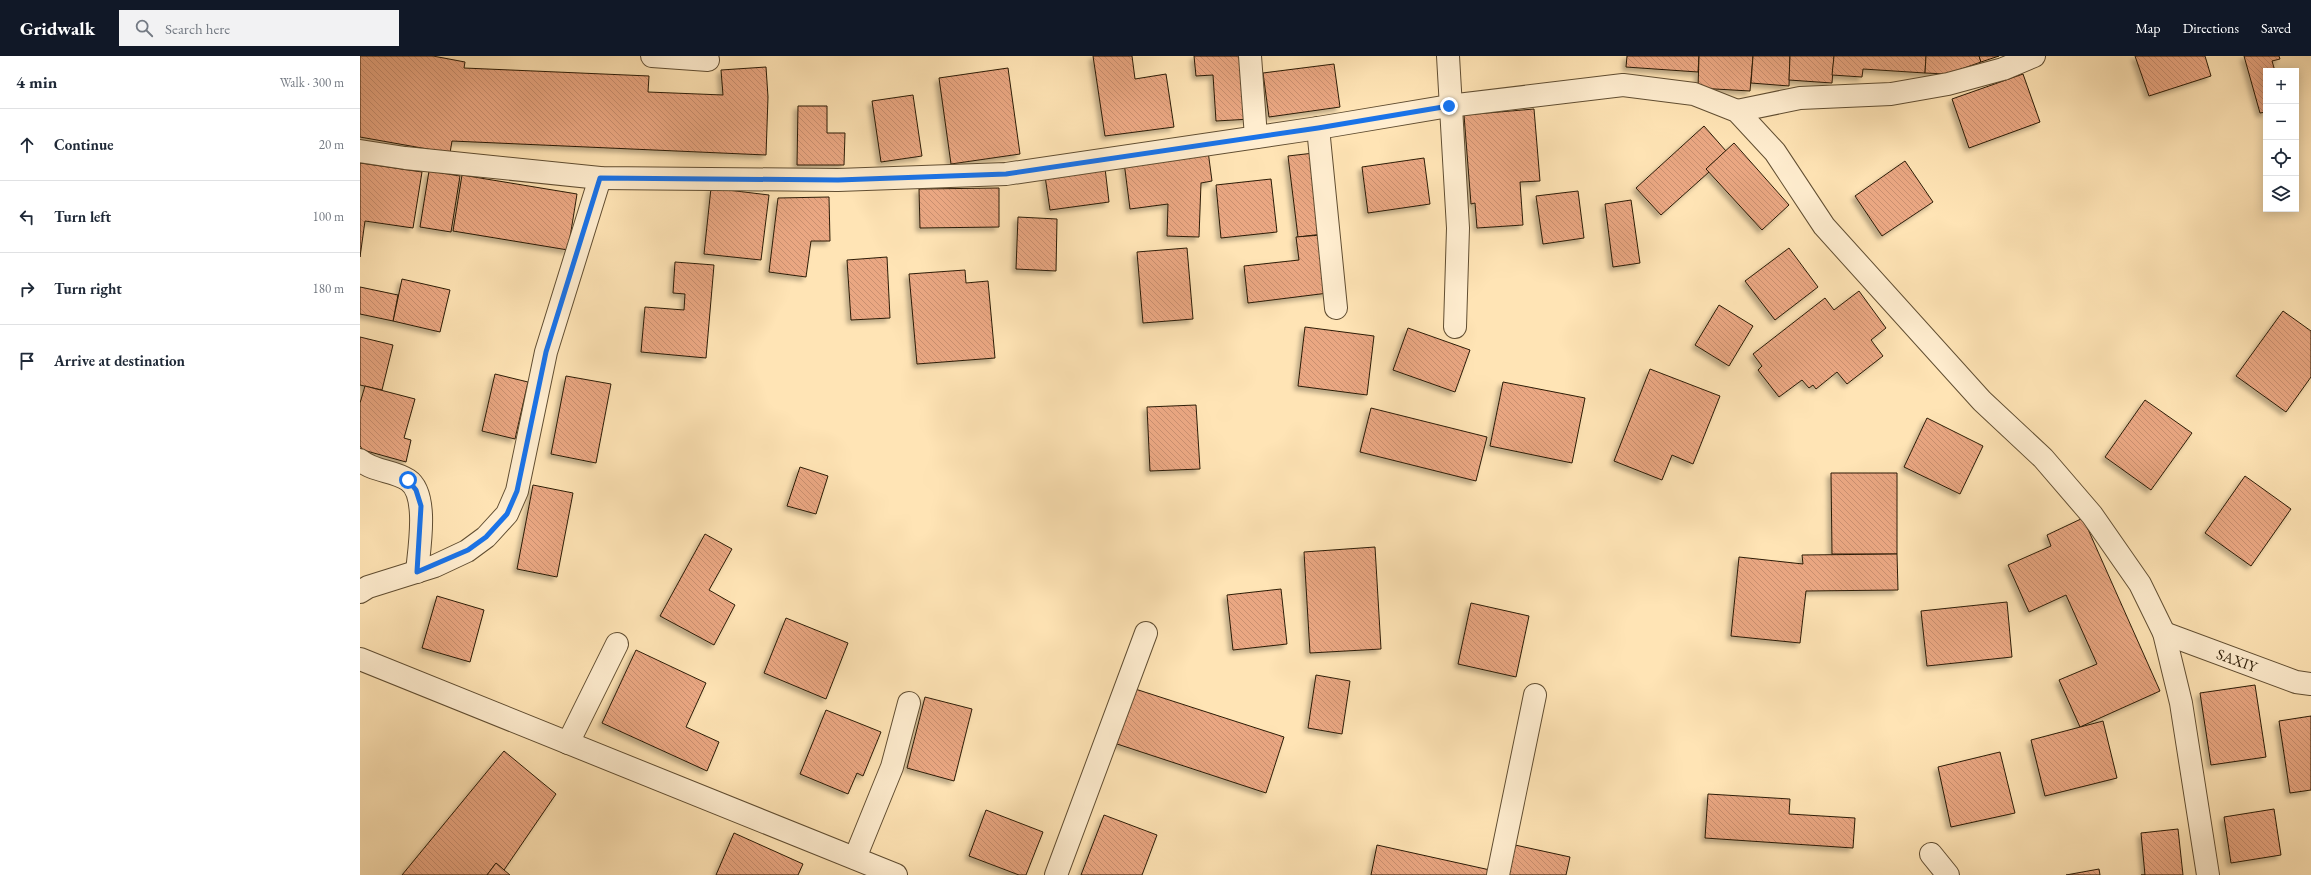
<!DOCTYPE html>
<html lang="en">
<head>
<meta charset="utf-8">
<style>
	:root { --surface:#fff; --page:#f2f2f3; --text:#1f2937; --muted:#747a83; --line:#e0e1e3; --accent:#111827 }
	body { margin:0; font-family:"EB Garamond",serif; background:var(--page); color:var(--text) }
	.controls { position:absolute; right:12px; top:12px; display:grid; overflow:hidden; border-radius:0px; box-shadow:0 2px 10px #0003 }
	.controls button { width:36px; height:36px; display:grid; place-items:center; padding:0; border:0; border-bottom:1px solid var(--line); background:var(--surface); color:var(--text); font:20px sans-serif }
	.stop { position:absolute; width:12px; height:12px; margin:-9px; border:3px solid #1a73e8; border-radius:50%; background:#fff }
	.stop.end { background:#1a73e8; border-color:#fff; box-shadow:0 1px 4px #0008 }
	.list { margin:0; padding:0; list-style:none }
	h2 { display:flex; justify-content:space-between; align-items:center; height:52px; margin:0; padding:0 16px; font-size:17px }
	h2 small { font-size:13px; font-weight:400; color:var(--muted) }
	.list li { display:grid; grid-template-columns:26px 1fr auto; gap:12px; align-items:center; box-sizing:border-box; height:72px; padding:0 16px; border-top:1px solid var(--line) }
	.list b { display:block; font-size:15px; white-space:nowrap }
	.list em { font-size:13px; font-style:normal; color:var(--muted) }
	.icon { flex:none; width:22px; height:22px; fill:none; stroke:currentColor; stroke-width:2; stroke-linecap:round; stroke-linejoin:round }
	.map { position:relative; flex:none; width:1951px; height:819px; overflow:hidden }
	header { display:flex; align-items:center; gap:24px; box-sizing:border-box; height:56px; padding:0 20px; background:var(--accent); color:#fff }
	header strong { font-size:19px }
	nav { display:flex; gap:22px; margin-inline-start:auto; font-size:14px }
	.search { width:280px; height:36px; background:var(--page); display:flex; align-items:center; gap:10px; box-sizing:border-box; padding:0 14px; border-radius:0px; color:var(--muted); font-size:15px }
	main { display:flex }
	aside { flex:1; background:var(--surface) }
	.map>svg:first-child { display:block }
	.building { fill:url(#building-back-hatch); stroke:#2c1c06; filter:url(#shadow) }
	.lines { fill:none; stroke-linecap:round; stroke-linejoin:round }
	.minor-casing { stroke:#614e32; stroke-width:24 }
	.minor { stroke:#ffedcf; stroke-width:22 }
	.route { stroke:#1a73e8; stroke-width:5 }
	.labels { text-anchor:middle; dominant-baseline:central; stroke-width:3; stroke-linejoin:round; paint-order:stroke }
	.street-label { font-size:15px; fill:#2c1c06; stroke:#ffedcf }
</style>
</head>
<body>
<header>
<strong>Gridwalk</strong>
<div class="search"><svg class="icon" aria-label="search" viewBox="0 0 24 24"><circle cx="10" cy="10" r="6"/><path d="M15 15l6 6"/></svg>Search here</div>
<nav><a>Map</a><a>Directions</a><a>Saved</a></nav>
</header>
<main>
<aside>
<h2>4 min<small>Walk · 300 m</small></h2>
<ul class="list">
<li><svg class="icon" aria-label="ahead" viewBox="0 0 24 24"><path d="M12 20V5M6 11l6-6 6 6"/></svg><div><b>Continue</b></div><em>20 m</em></li>
<li><svg class="icon" aria-label="left" viewBox="0 0 24 24"><path d="M17 20v-9H6M10 6l-5 5 5 5"/></svg><div><b>Turn left</b></div><em>100 m</em></li>
<li><svg class="icon" aria-label="right" viewBox="0 0 24 24"><path d="M7 20v-9h11M14 6l5 5-5 5"/></svg><div><b>Turn right</b></div><em>180 m</em></li>
<li><svg class="icon" aria-label="arrive" viewBox="0 0 24 24"><path d="M6 21V4h12l-3 4 3 4H6"/></svg><div><b>Arrive at destination</b></div></li>
</ul>
</aside>
<div class="map">
<svg width="1951" height="819" viewBox="0 0 1951 819">
	<defs>
		<pattern id="building-back-hatch" width="6" height="6" patternUnits="userSpaceOnUse"><rect width="6" height="6" fill="#eaa782"/><path d="M-1 5l2 2M0 0l6 6M5-1l2 2" fill="none" stroke="#c98f6f"/></pattern>
		<filter id="shadow"><feDropShadow dx="-3.5" dy="3.5" stdDeviation="2" flood-color="#0004"/></filter>
	</defs>
	<rect width="100%" height="100%" fill="#ffe4b5"/>
	<filter id="stains"><feTurbulence type="fractalNoise" baseFrequency=".005" numOctaves="4"/><feColorMatrix values="0 0 0 0 .2 0 0 0 0 .09 0 0 0 0 .02 0 0 0 .5 -.17"/></filter>
	<radialGradient id="worn" r=".72"><stop offset=".6" stop-color="#630" stop-opacity="0"/><stop offset="1" stop-color="#630" stop-opacity=".3"/></radialGradient>
	<!-- building -->
	<g class="building">
		<path d="M 0,0 L 73,0 L 105,6 L 104,12 L 289,20 L 288,36 L 363,39 L 361,14 L 406,11 L 408,41 L 406,99 L 92,85 L 90,97 L 0,81 Z"/>
		<path d="M 733,0 L 772,0 L 775,23 L 806,18 L 814,71 L 745,80 Z"/>
		<path d="M 834,0 L 887,0 L 891,63 L 856,65 L 853,19 L 836,20 Z"/>
		<path d="M 1267,0 L 1339,0 L 1338,16 L 1266,11 Z"/>
		<path d="M 1339,0 L 1393,0 L 1390,35 L 1338,32 Z"/>
		<path d="M 1393,0 L 1430,0 L 1429,30 L 1391,27 Z"/>
		<path d="M 1430,0 L 1474,0 L 1472,27 L 1429,24 Z"/>
		<path d="M 1474,0 L 1566,0 L 1565,17 L 1503,13 L 1502,21 L 1472,19 Z"/>
		<path d="M 1566,0 L 1619,0 L 1621,6 L 1587,18 L 1565,17 Z"/>
		<path d="M 1619,0 L 1639,0 L 1621,6 Z"/>
		<path d="M 1775,0 L 1845,0 L 1851,20 L 1789,40 Z"/>
		<path d="M 1884,0 L 1919,0 L 1920,3 L 1912,5 L 1915,15 L 1906,15 L 1906,56 L 1900,57 Z"/>
		<path d="M 974,8 L 980,51 L 909,61 L 903,17 Z"/>
		<path d="M 648,12 L 660,98 L 591,108 L 579,22 Z"/>
		<path d="M 1663,18 L 1680,66 L 1609,92 L 1592,43 Z"/>
		<path d="M 553,39 L 562,100 L 521,106 L 512,45 Z"/>
		<path d="M 438,50 L 467,50 L 467,77 L 485,77 L 484,109 L 437,109 Z"/>
		<path d="M 1174,53 L 1180,125 L 1160,126 L 1163,169 L 1117,172 L 1115,147 L 1111,148 L 1104,59 Z"/>
		<path d="M 1344,70 L 1366,95 L 1346,113 L 1349,116 L 1301,159 L 1276,132 Z"/>
		<path d="M 1374,87 L 1429,149 L 1402,174 L 1346,113 Z"/>
		<path d="M 848,95 L 852,125 L 841,127 L 839,181 L 807,180 L 808,148 L 770,153 L 764,106 Z"/>
		<path d="M 954,97 L 963,178 L 938,181 L 928,100 Z"/>
		<path d="M 1064,102 L 1070,148 L 1008,157 L 1002,111 Z"/>
		<path d="M 1545,105 L 1573,146 L 1522,180 L 1495,140 Z"/>
		<path d="M 0,107 L 62,116 L 53,172 L 5,165 L 0,201 Z"/>
		<path d="M 745,112 L 749,146 L 690,154 L 685,120 Z"/>
		<path d="M 69,115 L 100,120 L 91,176 L 60,171 Z"/>
		<path d="M 102,119 L 217,138 L 208,194 L 93,175 Z"/>
		<path d="M 911,123 L 917,176 L 861,182 L 856,129 Z"/>
		<path d="M 351,132 L 409,139 L 401,204 L 344,198 Z"/>
		<path d="M 639,132 L 639,171 L 560,172 L 559,133 Z"/>
		<path d="M 1218,135 L 1224,182 L 1183,188 L 1176,140 Z"/>
		<path d="M 469,141 L 470,185 L 451,185 L 446,221 L 409,216 L 418,142 Z"/>
		<path d="M 1271,144 L 1280,207 L 1253,211 L 1245,148 Z"/>
		<path d="M 658,161 L 697,163 L 696,215 L 656,213 Z"/>
		<path d="M 961,179 L 968,237 L 888,247 L 884,210 L 939,204 L 936,181 Z"/>
		<path d="M 827,192 L 833,263 L 783,267 L 777,196 Z"/>
		<path d="M 1429,192 L 1458,231 L 1415,264 L 1385,225 Z"/>
		<path d="M 527,201 L 530,262 L 491,264 L 487,204 Z"/>
		<path d="M 315,206 L 354,209 L 346,302 L 281,296 L 285,251 L 324,254 L 325,238 L 313,237 Z"/>
		<path d="M 605,214 L 606,227 L 628,225 L 635,302 L 557,308 L 549,218 Z"/>
		<path d="M 42,223 L 90,234 L 80,276 L 33,265 Z"/>
		<path d="M 0,231 L 38,239 L 33,265 L 0,258 Z"/>
		<path d="M 1499,235 L 1526,272 L 1511,284 L 1523,300 L 1487,328 L 1477,316 L 1456,333 L 1453,329 L 1449,332 L 1442,324 L 1419,341 L 1398,314 L 1402,310 L 1393,298 L 1465,242 L 1474,254 Z"/>
		<path d="M 1359,249 L 1393,270 L 1369,310 L 1335,289 Z"/>
		<path d="M 1923,255 L 1951,275 L 1951,321 L 1926,356 L 1876,320 Z"/>
		<path d="M 945,271 L 1014,280 L 1007,339 L 938,330 Z"/>
		<path d="M 1048,272 L 1110,294 L 1095,336 L 1033,314 Z"/>
		<path d="M 0,281 L 33,289 L 22,334 L 0,329 Z"/>
		<path d="M 1290,313 L 1360,340 L 1333,408 L 1312,399 L 1302,424 L 1254,405 Z"/>
		<path d="M 135,318 L 168,326 L 155,383 L 122,375 Z"/>
		<path d="M 206,320 L 251,328 L 236,407 L 191,398 Z"/>
		<path d="M 1143,326 L 1225,342 L 1212,407 L 1130,390 Z"/>
		<path d="M 5,330 L 55,343 L 44,382 L 51,384 L 46,406 L 3,394 L 0,390 L 0,347 Z"/>
		<path d="M 1785,344 L 1832,377 L 1791,434 L 1745,401 Z"/>
		<path d="M 836,349 L 840,413 L 790,415 L 787,351 Z"/>
		<path d="M 1011,352 L 1127,381 L 1116,425 L 1000,396 Z"/>
		<path d="M 1567,362 L 1623,390 L 1600,438 L 1544,411 Z"/>
		<path d="M 440,411 L 468,420 L 456,458 L 427,450 Z"/>
		<path d="M 1471,417 L 1537,417 L 1537,498 L 1472,498 Z"/>
		<path d="M 1885,420 L 1931,453 L 1891,510 L 1845,477 Z"/>
		<path d="M 173,429 L 213,437 L 197,521 L 157,513 Z"/>
		<path d="M 1723,462 L 1800,635 L 1720,671 L 1699,624 L 1737,608 L 1706,539 L 1669,556 L 1648,509 L 1691,490 L 1687,479 Z"/>
		<path d="M 345,478 L 372,493 L 349,534 L 375,549 L 354,589 L 300,560 Z"/>
		<path d="M 1015,491 L 1021,593 L 950,597 L 944,496 Z"/>
		<path d="M 1537,498 L 1538,534 L 1446,535 L 1440,587 L 1371,580 L 1379,501 L 1443,508 L 1442,499 Z"/>
		<path d="M 921,533 L 927,588 L 873,594 L 867,539 Z"/>
		<path d="M 77,540 L 124,554 L 110,606 L 62,592 Z"/>
		<path d="M 1647,546 L 1652,601 L 1567,610 L 1561,555 Z"/>
		<path d="M 1111,547 L 1169,560 L 1156,621 L 1098,608 Z"/>
		<path d="M 426,562 L 488,587 L 466,643 L 404,617 Z"/>
		<path d="M 276,594 L 346,627 L 326,671 L 359,686 L 347,715 L 242,667 Z"/>
		<path d="M 956,619 L 990,625 L 982,678 L 948,672 Z"/>
		<path d="M 1895,629 L 1906,701 L 1851,709 L 1840,637 Z"/>
		<path d="M 769,631 L 924,681 L 906,737 L 751,686 Z"/>
		<path d="M 565,641 L 612,653 L 594,725 L 547,712 Z"/>
		<path d="M 466,654 L 521,676 L 503,720 L 497,717 L 488,738 L 440,718 Z"/>
		<path d="M 1951,660 L 1951,734 L 1930,737 L 1919,665 Z"/>
		<path d="M 1743,665 L 1757,722 L 1685,740 L 1671,684 Z"/>
		<path d="M 144,695 L 196,738 L 144,814 L 136,807 L 127,819 L 42,819 Z"/>
		<path d="M 1640,696 L 1655,757 L 1591,771 L 1578,711 Z"/>
		<path d="M 1348,738 L 1430,743 L 1429,758 L 1495,762 L 1493,792 L 1345,782 Z"/>
		<path d="M 1914,753 L 1921,799 L 1871,807 L 1864,761 Z"/>
		<path d="M 626,754 L 683,776 L 666,819 L 659,819 L 609,800 Z"/>
		<path d="M 744,759 L 797,779 L 782,819 L 721,819 Z"/>
		<path d="M 1818,773 L 1823,819 L 1781,819 L 1785,819 L 1781,777 Z"/>
		<path d="M 374,777 L 443,808 L 438,819 L 356,819 Z"/>
		<path d="M 1017,789 L 1130,814 L 1129,819 L 1011,819 Z"/>
		<path d="M 1155,789 L 1210,801 L 1206,819 L 1149,819 Z"/>
		<path d="M 136,807 L 144,814 L 150,819 L 127,819 Z"/>
		<path d="M 1739,813 L 1740,819 L 1706,819 Z"/>
	</g>
	<g class="lines">
		<!-- minor casing -->
		<g class="minor-casing">
			<g id="minor">
				<path d="M 292,0 L 348,4"/>
				<path d="M 890,0 L 896,81"/>
				<path d="M 1088,0 L 1098,172 L 1095,271"/>
				<path d="M 1377,55 L 1440,42 L 1531,38 L 1588,28 L 1643,13 L 1674,0"/>
				<path d="M 958,72 L 976,252"/>
				<path d="M 0,95 L 45,102 L 240,122 L 478,124 L 646,118 L 958,72 L 1089,50 L 1263,29 L 1334,38 L 1377,55 L 1415,96 L 1464,170 L 1622,345 L 1683,402 L 1732,459 L 1780,528 L 1804,577 L 1821,647 L 1848,819"/>
				<path d="M 0,404 C 14,416 33,414 48,424 C 69,438 59,493 57,516"/>
				<path d="M 0,536 L 8,531 L 75,510 L 107,495 L 126,481 L 147,458 L 157,435 L 186,296 L 240,122"/>
				<path d="M 1804,577 L 1936,626 L 1951,628"/>
				<path d="M 0,603 L 536,819"/>
				<path d="M 208,687 L 257,588"/>
				<path d="M 1571,798 L 1588,819"/>
				<path d="M 495,802 L 532,711 L 549,647"/>
				<path d="M 696,819 L 786,577"/>
				<path d="M 1138,819 L 1175,639"/>
			</g>
		</g>
		<!-- minor -->
		<use href="#minor" class="minor"/>
	</g>
	<g class="lines">
		<!-- route -->
		<path class="route" d="M 48,424 L 56,434 L 61,450 L 57,516 L 108,494 L 126,481 L 147,458 L 157,435 L 186,296 L 240,122 L 478,124 L 646,118 L 958,72 L 1089,50"/>
	</g>
	<g class="labels">
		<!-- street labels -->
		<g class="street-label">
			<text transform="translate(1877 604) rotate(20)">SAXIY</text>
		</g>
	</g>
	<rect width="100%" height="100%" filter="url(#stains)"/>
	<rect width="100%" height="100%" fill="url(#worn)"/>
</svg>
<div class="controls">
<button>+</button>
<button>−</button>
<button><svg class="icon" aria-label="locate" viewBox="0 0 24 24"><circle cx="12" cy="12" r="6"/><path d="M12 2v4M12 18v4M2 12h4M18 12h4"/></svg></button>
<button><svg class="icon" aria-label="layers" viewBox="0 0 24 24"><path d="M12 4l9 5-9 5-9-5zM3 14l9 5 9-5"/></svg></button>
</div>
<div class="stop" style="left:48px;top:424px"></div>
<div class="stop end" style="left:1089px;top:50px"></div>
</div>
</main>
</body>
</html>
